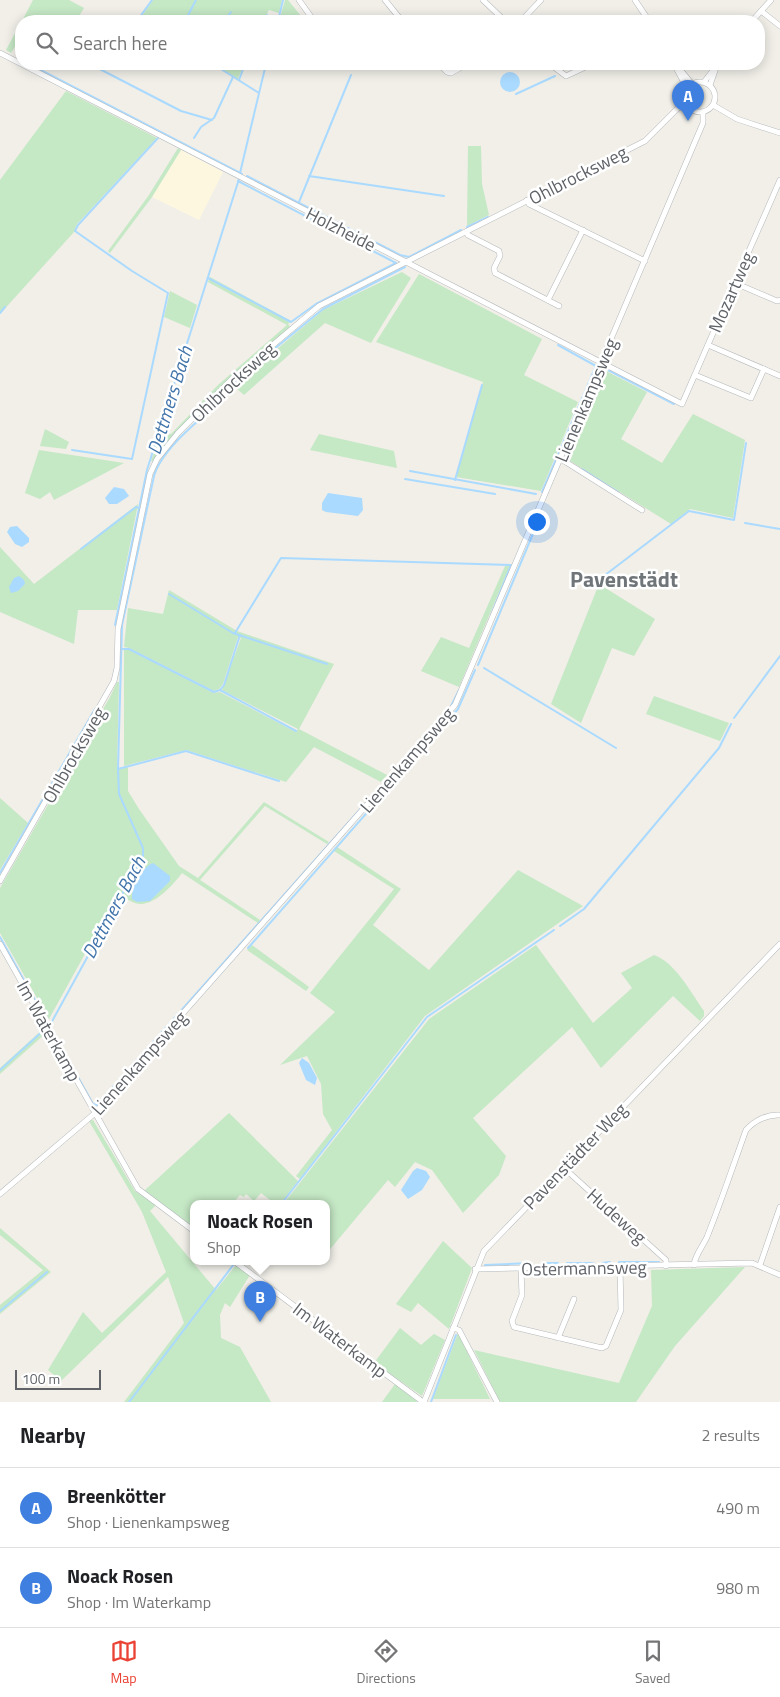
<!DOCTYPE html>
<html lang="en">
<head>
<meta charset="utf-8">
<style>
	:root { --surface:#fff; --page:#f2f2f2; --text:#202124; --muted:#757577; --line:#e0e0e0; --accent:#ea4335 }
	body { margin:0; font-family:"Titillium Web",sans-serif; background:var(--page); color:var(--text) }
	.scale { position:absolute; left:15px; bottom:12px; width:86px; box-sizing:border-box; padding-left:5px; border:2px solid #5f6368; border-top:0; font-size:14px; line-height:18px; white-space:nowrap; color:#5f6368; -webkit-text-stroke:4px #fff; paint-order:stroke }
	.you { position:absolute; left:536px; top:521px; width:18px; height:18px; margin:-12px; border:4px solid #fff; border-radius:50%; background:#1a73e8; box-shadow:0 0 0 8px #1a73e833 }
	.badge { display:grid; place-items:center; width:32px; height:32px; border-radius:50%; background:var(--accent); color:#fff; font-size:16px; font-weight:700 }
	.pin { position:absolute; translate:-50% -41px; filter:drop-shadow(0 1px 2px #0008) }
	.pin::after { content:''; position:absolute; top:26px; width:18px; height:15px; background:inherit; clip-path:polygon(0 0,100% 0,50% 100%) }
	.popup { position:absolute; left:190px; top:1200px; width:140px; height:65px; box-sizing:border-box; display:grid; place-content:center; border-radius:10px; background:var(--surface); filter:drop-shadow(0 1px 4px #0005); font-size:16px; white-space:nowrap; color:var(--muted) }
	.popup b { font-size:19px; color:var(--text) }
	.popup::after { content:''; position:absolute; left:50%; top:100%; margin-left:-10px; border:10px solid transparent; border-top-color:var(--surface) }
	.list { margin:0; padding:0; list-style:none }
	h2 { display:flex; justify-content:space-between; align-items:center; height:65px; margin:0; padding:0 20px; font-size:21px }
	h2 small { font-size:16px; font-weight:400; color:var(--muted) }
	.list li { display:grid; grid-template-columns:32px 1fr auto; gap:15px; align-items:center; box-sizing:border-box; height:80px; padding:0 20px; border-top:1px solid var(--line) }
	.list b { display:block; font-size:19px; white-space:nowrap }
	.list p { margin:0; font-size:16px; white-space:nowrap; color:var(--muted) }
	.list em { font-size:16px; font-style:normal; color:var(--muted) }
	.icon { flex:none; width:28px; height:28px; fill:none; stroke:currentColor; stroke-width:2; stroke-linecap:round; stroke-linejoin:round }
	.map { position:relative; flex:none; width:780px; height:1402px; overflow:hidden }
	.search { position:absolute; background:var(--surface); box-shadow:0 2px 12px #0003; left:15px; right:15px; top:15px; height:55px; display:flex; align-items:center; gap:12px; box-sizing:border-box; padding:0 18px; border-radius:20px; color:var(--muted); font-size:19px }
	.sheet { height:225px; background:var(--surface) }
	nav { display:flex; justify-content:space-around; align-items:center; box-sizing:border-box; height:70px; border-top:1px solid var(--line); background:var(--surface); font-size:14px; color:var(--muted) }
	nav a { display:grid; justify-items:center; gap:2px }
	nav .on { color:var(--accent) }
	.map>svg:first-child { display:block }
	.commercial { fill:#fef7e0 }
	.green { fill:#c5e8c5 }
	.water { fill:#aadaff }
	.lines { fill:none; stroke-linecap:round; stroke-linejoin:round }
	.stream { stroke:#aadaff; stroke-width:2 }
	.street-casing { stroke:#b5b8bc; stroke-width:6 }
	.street { stroke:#fff; stroke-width:5 }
	.labels { text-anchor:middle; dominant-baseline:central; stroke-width:5; stroke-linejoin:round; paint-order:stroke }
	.street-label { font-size:18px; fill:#5f6368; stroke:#fff }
	.water-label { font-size:19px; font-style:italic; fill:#4174aa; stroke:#fff }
	.district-label { font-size:22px; font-weight:bold; fill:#70757a; stroke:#fff }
</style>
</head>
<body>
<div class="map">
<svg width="780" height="1402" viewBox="0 0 780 1402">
	<rect width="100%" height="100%" fill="#f1efe8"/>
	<!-- commercial -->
	<path class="commercial" d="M 181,150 L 223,172 L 199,220 L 152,197 Z"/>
	<!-- green -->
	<g class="green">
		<path d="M 33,0 L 69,0 L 84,8 L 76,21 L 22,21 Z"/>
		<path d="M 153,0 L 282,0 L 279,13 L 269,10 L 263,21 L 148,21 L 141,17 Z"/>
		<path d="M 285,0 L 288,0 L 305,21 L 281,21 L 281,14 Z"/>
		<path d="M 21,22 L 21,37 L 11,53 L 6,50 Z"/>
		<path d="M 214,64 L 244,64 L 238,79 Z"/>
		<path d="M 66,91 L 157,138 L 77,224 L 74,232 L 0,314 L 0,180 Z"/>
		<path d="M 468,146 L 481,146 L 482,184 L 489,215 L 467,226 Z"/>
		<path d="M 178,148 L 181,150 L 152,197 L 110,253 L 108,251 L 149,195 Z"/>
		<path d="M 402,272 L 411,278 L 371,343 L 325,323 L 244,395 L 236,388 L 237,383 L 323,310 Z"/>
		<path d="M 419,274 L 542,339 L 524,375 L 578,402 L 541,491 L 456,477 L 483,382 L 376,342 Z"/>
		<path d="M 210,277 L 291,321 L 288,324 L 290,327 L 230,379 L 154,462 L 151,461 L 162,431 L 171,434 L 218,385 L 287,325 L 208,282 Z"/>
		<path d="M 170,291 L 197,305 L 190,328 L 164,317 Z"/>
		<path d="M 604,370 L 647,392 L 621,439 L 662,463 L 693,414 L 745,440 L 733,518 L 690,509 L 671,524 L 567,459 Z"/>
		<path d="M 45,429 L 69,442 L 66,449 L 40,446 Z"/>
		<path d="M 319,434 L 394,451 L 397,468 L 310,450 Z"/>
		<path d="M 39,450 L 124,463 L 54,500 L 50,492 L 40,499 L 25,493 Z"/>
		<path d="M 138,504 L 117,610 L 78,610 L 74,644 L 0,612 L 0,547 L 34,584 Z"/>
		<path d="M 505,566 L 510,566 L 459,687 L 421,671 L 441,637 L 469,648 Z"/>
		<path d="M 599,584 L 655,619 L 634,656 L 612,648 L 581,723 L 551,704 Z"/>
		<path d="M 169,590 L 237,631 L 334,664 L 299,729 L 387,775 L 381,782 L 314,747 L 286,782 L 186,750 L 124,766 L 124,649 L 129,649 L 214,693 L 220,692 L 296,732 L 298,729 L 222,690 L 241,638 L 238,637 L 223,684 L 219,689 L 214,691 L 129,648 L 124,647 L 128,608 L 163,614 Z"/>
		<path d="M 117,682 L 119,682 L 117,770 L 128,767 L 128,791 L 139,809 L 179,866 L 198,878 L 264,802 L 329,842 L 327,844 L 265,806 L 200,880 L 260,920 L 258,923 L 182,873 C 173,885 152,909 135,903 C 129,901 124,897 118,894 L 49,1019 L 0,933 L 0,888 L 110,697 Z"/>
		<path d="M 654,696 L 729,723 L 720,741 L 646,714 Z"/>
		<path d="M 0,798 L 28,823 L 0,870 Z"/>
		<path d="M 337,847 L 401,889 L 373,925 L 429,970 L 518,870 L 583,906 L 425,1016 L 300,1179 L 296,1176 L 332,1130 L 323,1114 L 321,1084 L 307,1056 L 280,1065 L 335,1012 L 310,993 L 394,889 L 334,851 Z"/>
		<path d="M 252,945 L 309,987 L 306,991 L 247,950 Z"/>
		<path d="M 536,945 L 593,1023 L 632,988 L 621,973 L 654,955 C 676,963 691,993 704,1011 L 704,1016 L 700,1021 L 673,996 L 601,1068 L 572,1027 L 473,1118 L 506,1156 L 499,1175 L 463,1213 L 432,1170 L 415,1162 L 395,1187 L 388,1180 L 326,1254 L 326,1203 L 284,1203 L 429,1019 Z"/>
		<path d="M 43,1029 L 46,1033 L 0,1074 L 0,1068 Z"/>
		<path d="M 229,1113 L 298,1181 L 281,1203 L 274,1203 L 261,1193 L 254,1201 L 246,1194 L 244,1197 L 240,1195 L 233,1203 L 194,1203 L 194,1228 L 144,1191 Z"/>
		<path d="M 93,1120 L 135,1191 L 156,1205 L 150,1211 L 216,1290 L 236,1265 L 250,1275 L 230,1307 L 225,1303 L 220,1315 L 221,1338 L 240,1347 L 271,1402 L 124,1402 L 184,1323 L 168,1277 L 61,1381 L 48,1370 L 83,1312 L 102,1333 L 166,1272 L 142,1212 L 89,1121 Z"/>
		<path d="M 0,1228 L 51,1272 L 0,1314 L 0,1305 L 43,1270 L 0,1235 Z"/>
		<path d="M 443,1241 L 472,1268 L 449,1329 L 418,1303 L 411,1312 L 396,1304 Z"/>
		<path d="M 745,1267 L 675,1346 L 636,1402 L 500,1402 L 474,1350 L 619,1383 L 652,1306 L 651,1270 Z"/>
		<path d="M 400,1328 L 421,1345 L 434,1334 L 445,1340 L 422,1396 L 374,1363 Z"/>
		<path d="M 458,1333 L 490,1399 L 433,1399 Z"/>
		<path d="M 395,1384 L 416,1400 L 417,1402 L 382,1402 Z"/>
	</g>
	<!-- water -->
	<g class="water">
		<circle cx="510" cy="82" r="10"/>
		<path d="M 114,487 L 124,489 L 129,496 L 117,504 L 109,504 L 105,498 Z"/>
		<path d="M 328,493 L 362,498 L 363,510 L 358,516 L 326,512 L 322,510 L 322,503 Z"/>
		<path d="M 17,526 L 29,538 L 29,542 L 22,547 L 15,544 L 7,532 L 10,527 Z"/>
		<path d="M 19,576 L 24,580 L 25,584 L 18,591 L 11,593 L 9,587 L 14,578 Z"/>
		<path d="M 153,863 L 170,876 L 170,881 L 150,901 L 137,902 L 132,899 C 131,886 141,868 153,863 Z"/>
		<path d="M 302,1058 L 309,1063 L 317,1078 L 315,1085 L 306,1080 L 299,1063 Z"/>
		<path d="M 417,1168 L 426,1171 L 430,1177 L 422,1190 L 408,1199 L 401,1190 L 413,1171 Z"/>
	</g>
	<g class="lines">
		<!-- stream -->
		<g class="stream">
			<path d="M 140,17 L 146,21"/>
			<path d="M 137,21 L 152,0"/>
			<path d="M 185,21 L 196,0"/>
			<path d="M 224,21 L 231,12"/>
			<path d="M 264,21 L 267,15"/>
			<path d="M 278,21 L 283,0"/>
			<path d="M 29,64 L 242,174"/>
			<path d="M 90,64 L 181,111 L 212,120"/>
			<path d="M 213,64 L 259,93"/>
			<path d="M 103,70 L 107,64"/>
			<path d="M 239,80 L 245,64"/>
			<path d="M 516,94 L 555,76"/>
			<path d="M 194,138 L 201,127 L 214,118 L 233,77"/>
			<path d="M 240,173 L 266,64"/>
			<path d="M 247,176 L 400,255 L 409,257 L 461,230"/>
			<path d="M 309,176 L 444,196"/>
			<path d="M 299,202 L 351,75"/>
			<path d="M 467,227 L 488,217"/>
			<path d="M 208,278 L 291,322 L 316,304 L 396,263 L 238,181"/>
			<path d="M 0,313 L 5,307"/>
			<path d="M 232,390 L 235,381 L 323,309 L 405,267"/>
			<path d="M 72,450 L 132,459 L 168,293 L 132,271 L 75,231 L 78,225 L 158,138"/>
			<path d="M 565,459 L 604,368 L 674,404"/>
			<path d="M 582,469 L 618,492"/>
			<path d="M 410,471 L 536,494"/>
			<path d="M 405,479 L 495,494"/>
			<path d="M 455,480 L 482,385"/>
			<path d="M 542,492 L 596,366 L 558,345"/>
			<path d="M 745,523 L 780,529"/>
			<path d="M 81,549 L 136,507 L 139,508"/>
			<path d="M 596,582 L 689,511 L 734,520 L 746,443"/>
			<path d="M 169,594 L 233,633 L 327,664"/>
			<path d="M 115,625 L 147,470 L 239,179"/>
			<path d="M 235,633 L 281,558 L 511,565 L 491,615"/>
			<path d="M 122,649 L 129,649 L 214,692 L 220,690 L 224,685 L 240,635"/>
			<path d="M 478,665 L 535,529"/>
			<path d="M 484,668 L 616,748"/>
			<path d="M 220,690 L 296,731"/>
			<path d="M 451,706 L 459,690"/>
			<path d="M 734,718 L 780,656"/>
			<path d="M 118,769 L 186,751 L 279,781"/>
			<path d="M 0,873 L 95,709"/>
			<path d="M 560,926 L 584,909 L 719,748 L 731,724"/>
			<path d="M 0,937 L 93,1104 L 97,1105 L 372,796"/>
			<path d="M 248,948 L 458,709 L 475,670"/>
			<path d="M 50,1025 L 143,856 L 143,848 L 119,794 L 118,769 L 122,625 L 154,476 C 162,448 202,418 224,398"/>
			<path d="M 0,1070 L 46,1028"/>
			<path d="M 282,1203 L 427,1017 L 554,930"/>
			<path d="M 619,1262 L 659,1262"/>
			<path d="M 546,1263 L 558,1263"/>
			<path d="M 567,1263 L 593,1263"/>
			<path d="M 602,1263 L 610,1262"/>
			<path d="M 485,1265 L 531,1263"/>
			<path d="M 0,1311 L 47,1272"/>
			<path d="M 129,1402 L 234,1264"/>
			<path d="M 431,1402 L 456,1335"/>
		</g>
		<!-- street casing -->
		<g class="street-casing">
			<g id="street">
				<path d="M 299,0 L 314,21"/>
				<path d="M 385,0 L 402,21"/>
				<path d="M 483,0 L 505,21"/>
				<path d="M 635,0 L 649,21"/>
				<path d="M 761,11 L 780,26"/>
				<path d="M 521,21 L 541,0"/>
				<path d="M 752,21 L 771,0"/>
				<path d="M 0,53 L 682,404 L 780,180"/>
				<path d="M 439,64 L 447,72 L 451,73 L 467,64"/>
				<path d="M 550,64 L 566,76 L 592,64"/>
				<path d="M 674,64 L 687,88"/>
				<path d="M 678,67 L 692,84"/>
				<circle cx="700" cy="97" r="15"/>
				<path d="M 704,82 L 718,64"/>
				<path d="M 710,85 L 716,68"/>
				<path d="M 713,105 L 737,119 L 780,133"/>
				<path d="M 527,200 L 529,204 L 645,261"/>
				<path d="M 466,232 L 468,235 L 499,251 L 500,256 L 494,268 L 495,273 L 559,306"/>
				<path d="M 735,283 L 777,301 L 780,300"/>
				<path d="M 548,300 L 583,230"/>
				<path d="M 708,345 L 780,376"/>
				<path d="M 695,375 L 751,398 L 764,369"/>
				<path d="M 561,459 L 642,510"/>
				<path d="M 0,881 L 114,681 L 117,668 L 118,629 L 150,474 L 157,459 L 178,433 L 231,380 L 319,306 L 645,141 L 678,108 L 686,104"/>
				<path d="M 0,944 L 138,1189 L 194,1231"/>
				<path d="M 564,1168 L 666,1260 L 666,1266"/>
				<path d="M 0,1194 L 94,1114 L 455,705 L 703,123 L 703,112"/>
				<path d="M 234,1261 L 423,1402"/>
				<path d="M 694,1265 C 695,1255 703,1246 707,1237 C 721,1202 733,1166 746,1130 C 754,1121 767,1114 780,1115"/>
				<path d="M 760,1265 L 780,1207"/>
				<path d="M 475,1269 L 752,1263 L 780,1275"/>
				<path d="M 521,1270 L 522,1295 L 512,1321 L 514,1327 L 602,1348 L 606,1346 L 621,1310 L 620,1267"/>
				<path d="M 453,1328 L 459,1330 L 497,1402"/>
				<path d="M 558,1338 L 574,1299"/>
				<path d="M 424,1402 L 484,1251 L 780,944"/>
			</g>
		</g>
		<!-- street -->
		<use href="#street" class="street"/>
	</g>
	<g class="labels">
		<!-- street labels -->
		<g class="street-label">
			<text transform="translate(578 175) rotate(-27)">Ohlbrocksweg</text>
			<text transform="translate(341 229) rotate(27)">Holzheide</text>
			<text transform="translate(731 292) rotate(-66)">Mozartweg</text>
			<text transform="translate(233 382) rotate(-43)">Ohlbrocksweg</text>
			<text transform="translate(586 400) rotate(-67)">Lienenkampsweg</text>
			<text transform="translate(74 755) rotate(-60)">Ohlbrocksweg</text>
			<text transform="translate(407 760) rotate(-49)">Lienenkampsweg</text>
			<text transform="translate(49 1031) rotate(61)">Im Waterkamp</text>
			<text transform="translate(139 1063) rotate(-48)">Lienenkampsweg</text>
			<text transform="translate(575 1156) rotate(-46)">Pavenstädter Weg</text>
			<text transform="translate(617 1216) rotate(42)">Hudeweg</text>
			<text transform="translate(584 1268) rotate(-1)">Ostermannsweg</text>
			<text transform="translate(340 1340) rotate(37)">Im Waterkamp</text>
		</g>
		<!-- water labels -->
		<g class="water-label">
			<text transform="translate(169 400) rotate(-73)">Dettmers Bach</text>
			<text transform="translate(113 907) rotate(-62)">Dettmers Bach</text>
		</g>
		<!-- district labels -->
		<g class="district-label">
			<text x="624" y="579">Pavenstädt</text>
		</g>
	</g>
</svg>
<div class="scale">100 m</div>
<div class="you"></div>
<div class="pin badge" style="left:688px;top:121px;background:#3f7fe0">A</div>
<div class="pin badge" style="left:260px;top:1322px;background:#3f7fe0">B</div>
<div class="popup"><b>Noack Rosen</b>Shop</div>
<div class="search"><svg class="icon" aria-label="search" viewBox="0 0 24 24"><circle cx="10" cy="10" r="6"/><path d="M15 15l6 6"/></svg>Search here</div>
</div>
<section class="sheet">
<h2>Nearby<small>2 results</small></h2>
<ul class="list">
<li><span class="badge" style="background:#3f7fe0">A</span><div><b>Breenkötter</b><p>Shop · Lienenkampsweg</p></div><em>490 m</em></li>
<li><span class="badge" style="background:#3f7fe0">B</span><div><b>Noack Rosen</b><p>Shop · Im Waterkamp</p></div><em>980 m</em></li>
</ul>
</section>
<nav>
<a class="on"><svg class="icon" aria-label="map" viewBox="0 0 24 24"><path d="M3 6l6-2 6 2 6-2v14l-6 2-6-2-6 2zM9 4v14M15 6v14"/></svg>Map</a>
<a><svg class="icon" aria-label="directions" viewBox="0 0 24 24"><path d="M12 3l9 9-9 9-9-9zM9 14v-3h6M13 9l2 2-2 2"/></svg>Directions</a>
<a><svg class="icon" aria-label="saved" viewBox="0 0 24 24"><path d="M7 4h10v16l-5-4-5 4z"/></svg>Saved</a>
</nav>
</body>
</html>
